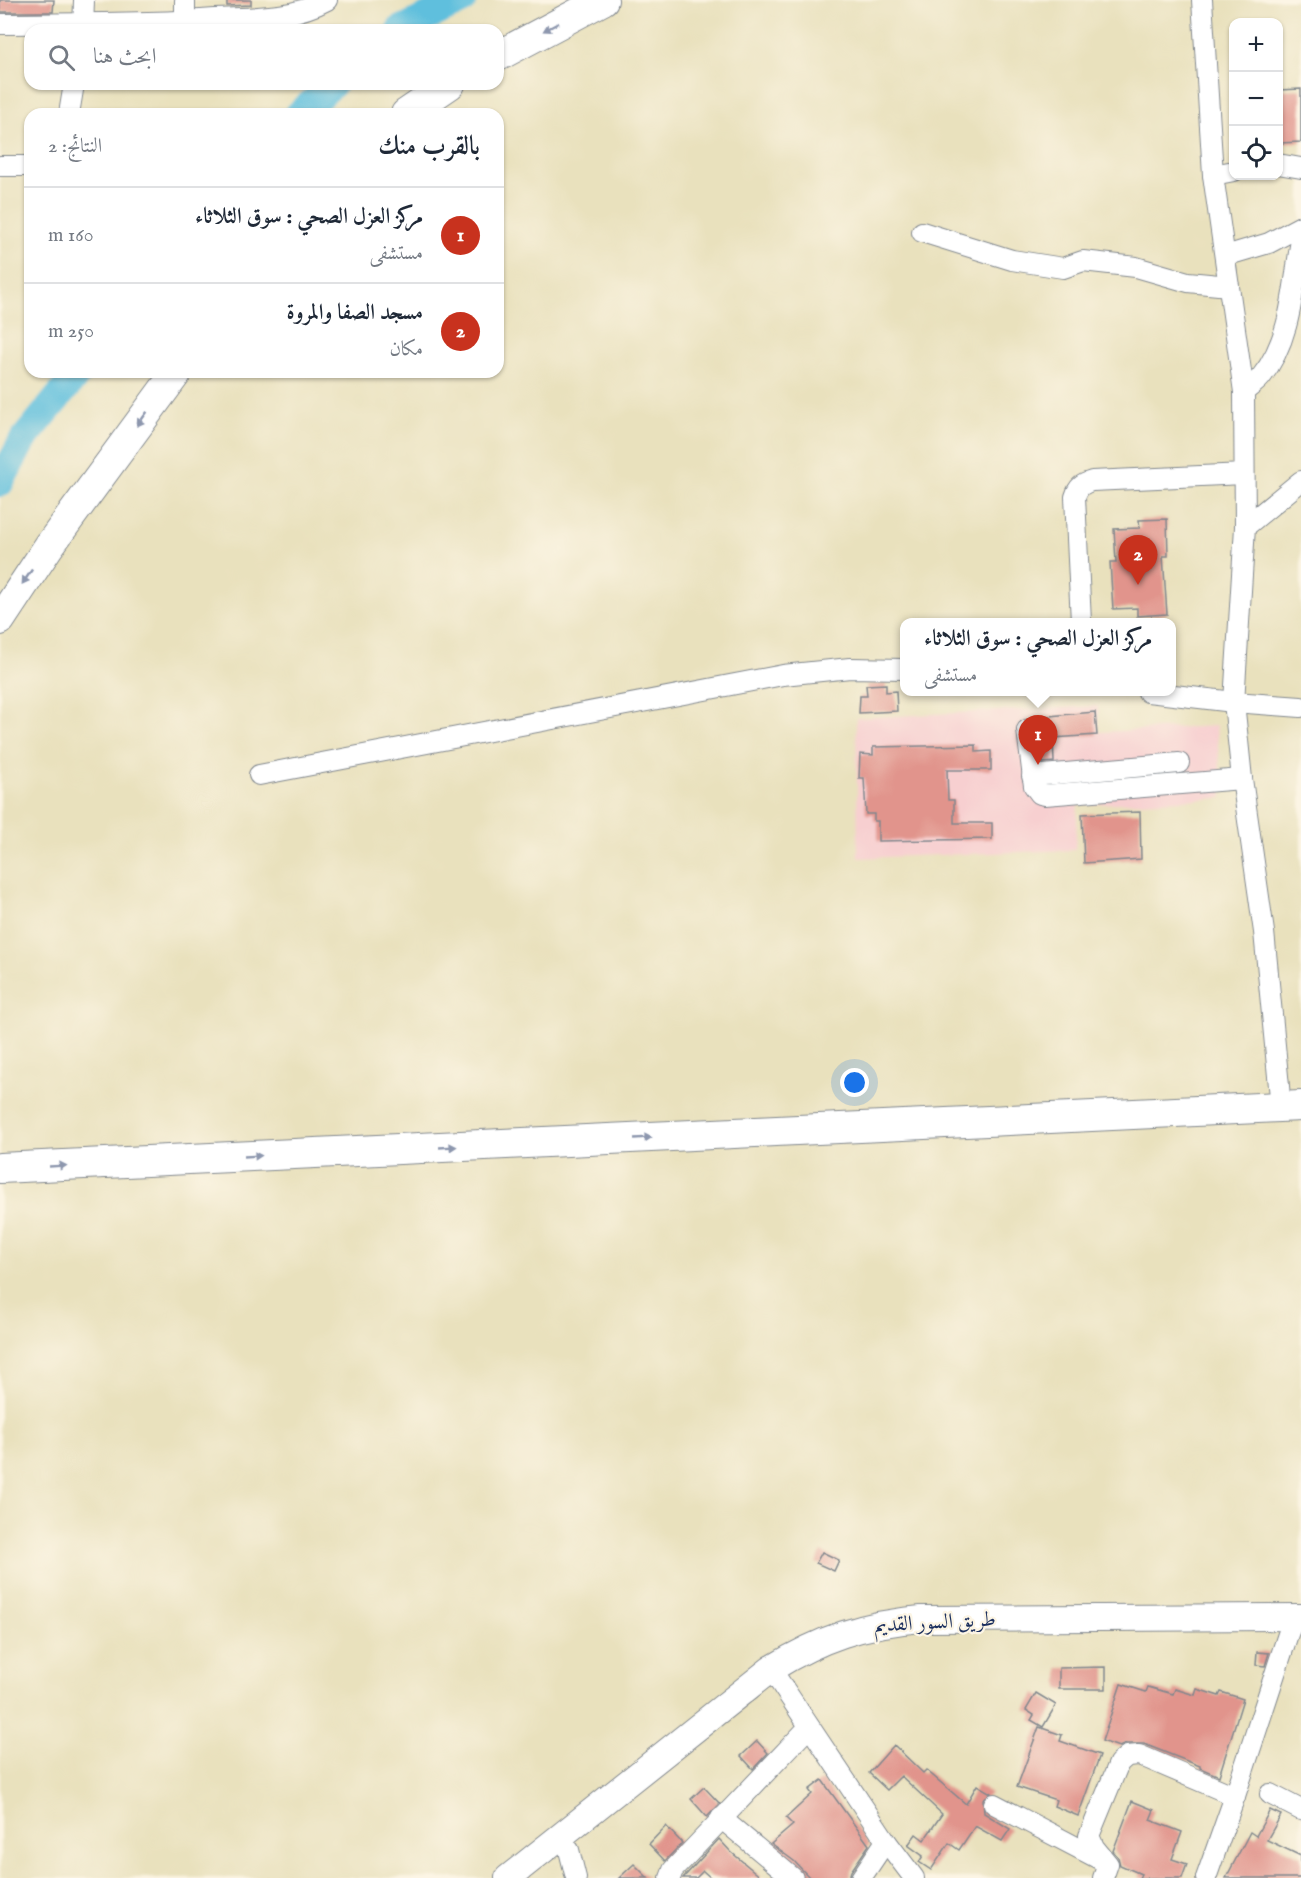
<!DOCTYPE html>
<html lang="ar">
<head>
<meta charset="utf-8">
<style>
	:root { --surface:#fff; --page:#f6f6f7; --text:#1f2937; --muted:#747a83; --line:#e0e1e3; --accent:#c8321e }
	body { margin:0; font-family:"IM FELL English",Amiri,serif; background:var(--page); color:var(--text); direction:rtl }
	.controls { position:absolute; right:18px; top:18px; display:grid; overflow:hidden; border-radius:12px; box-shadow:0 2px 4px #0004 }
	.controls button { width:54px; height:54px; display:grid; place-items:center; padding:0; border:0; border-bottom:2px solid var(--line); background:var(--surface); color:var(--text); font:30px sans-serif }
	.you { position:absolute; left:855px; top:1083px; width:21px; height:21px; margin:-15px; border:4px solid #fff; border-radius:50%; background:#1a73e8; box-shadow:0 0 0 9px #1a73e833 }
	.badge { display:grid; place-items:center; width:39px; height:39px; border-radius:50%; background:var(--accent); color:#fff; font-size:20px; font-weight:700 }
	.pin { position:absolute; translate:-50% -50px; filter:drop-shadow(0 2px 3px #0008) }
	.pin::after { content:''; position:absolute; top:32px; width:21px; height:18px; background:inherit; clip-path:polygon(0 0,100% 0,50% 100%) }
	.popup { position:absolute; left:900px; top:618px; width:276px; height:78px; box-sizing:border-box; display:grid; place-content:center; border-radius:12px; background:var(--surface); filter:drop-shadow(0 2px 4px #0005); font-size:20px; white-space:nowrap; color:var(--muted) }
	.popup b { font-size:22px; color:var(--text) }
	.popup::after { content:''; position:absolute; left:50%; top:100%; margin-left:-12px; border:12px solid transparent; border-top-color:var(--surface) }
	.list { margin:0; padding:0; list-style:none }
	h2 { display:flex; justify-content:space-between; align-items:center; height:78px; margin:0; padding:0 24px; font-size:26px }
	h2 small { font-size:20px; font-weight:400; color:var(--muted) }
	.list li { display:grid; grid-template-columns:39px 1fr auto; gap:18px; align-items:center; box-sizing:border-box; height:96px; padding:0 24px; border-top:2px solid var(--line) }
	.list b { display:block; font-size:22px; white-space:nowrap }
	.list p { margin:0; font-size:20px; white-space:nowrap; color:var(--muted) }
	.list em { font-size:20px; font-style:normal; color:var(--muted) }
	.icon { flex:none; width:33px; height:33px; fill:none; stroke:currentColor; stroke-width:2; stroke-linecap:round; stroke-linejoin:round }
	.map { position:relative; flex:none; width:1301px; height:1878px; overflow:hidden; direction:ltr }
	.search { position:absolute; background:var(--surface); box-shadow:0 2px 4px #0004; left:24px; top:24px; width:480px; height:66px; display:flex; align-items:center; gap:15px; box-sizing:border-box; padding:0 21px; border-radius:18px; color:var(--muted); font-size:22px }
	.panel { position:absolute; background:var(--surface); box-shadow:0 2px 4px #0004; left:24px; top:108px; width:480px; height:270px; border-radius:18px; direction:rtl }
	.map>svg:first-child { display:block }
	.built { fill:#f7cfd0 }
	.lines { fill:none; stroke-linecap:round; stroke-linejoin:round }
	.river { stroke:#5fbfdd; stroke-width:28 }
	.building { fill:#e1948c }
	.minor-casing { stroke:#82888e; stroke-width:22 }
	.major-casing { stroke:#82888e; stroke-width:28 }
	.highway-casing { stroke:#82888e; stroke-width:32 }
	.minor { stroke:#fff; stroke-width:20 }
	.major { stroke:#fff; stroke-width:26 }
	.highway { stroke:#fff; stroke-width:30 }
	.oneway { fill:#8d97ae }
	.labels { text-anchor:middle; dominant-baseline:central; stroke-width:4.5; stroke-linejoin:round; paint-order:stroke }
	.street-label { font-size:21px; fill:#1b2f5e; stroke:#fcf5e5 }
</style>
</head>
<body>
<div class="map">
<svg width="1301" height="1878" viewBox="0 0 1301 1878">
	<rect width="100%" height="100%" fill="#fcf5e5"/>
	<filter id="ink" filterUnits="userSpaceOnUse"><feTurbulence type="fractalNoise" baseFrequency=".0167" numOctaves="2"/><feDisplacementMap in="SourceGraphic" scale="12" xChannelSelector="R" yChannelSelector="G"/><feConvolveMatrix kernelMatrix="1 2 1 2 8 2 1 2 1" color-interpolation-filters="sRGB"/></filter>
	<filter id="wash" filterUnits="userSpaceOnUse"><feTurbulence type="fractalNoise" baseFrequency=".008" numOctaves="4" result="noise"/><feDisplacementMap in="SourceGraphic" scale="24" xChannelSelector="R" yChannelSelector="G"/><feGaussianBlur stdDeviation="1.35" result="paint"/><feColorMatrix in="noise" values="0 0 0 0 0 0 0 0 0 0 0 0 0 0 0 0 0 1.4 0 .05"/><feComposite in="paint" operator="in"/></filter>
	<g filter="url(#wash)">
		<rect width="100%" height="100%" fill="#e9e1bd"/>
		<!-- built -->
		<path class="built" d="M 1098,706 L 1099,732 L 1216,726 L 1223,798 L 1078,805 L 1075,850 L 858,858 L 856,718 Z"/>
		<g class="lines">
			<!-- river -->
			<g class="river">
				<path d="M 400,30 L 463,0"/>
				<path d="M 299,114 L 333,84"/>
				<path d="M 0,483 L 23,440 L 79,372"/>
			</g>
		</g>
		<g id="blocks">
			<!-- building -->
			<g class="building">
				<path d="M 0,0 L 54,0 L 53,12 L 0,12 Z"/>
				<path d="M 227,0 L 251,0 L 251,5 L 227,6 Z"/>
				<path d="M 1301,89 L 1301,142 L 1278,143 L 1278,90 Z"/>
				<path d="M 1167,519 L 1168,556 L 1163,556 L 1167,614 L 1137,616 L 1137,608 L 1113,609 L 1110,562 L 1116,562 L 1114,529 L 1140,528 L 1139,520 Z"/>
				<path d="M 886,684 L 886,692 L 896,691 L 897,711 L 859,713 L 860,696 L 867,696 L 866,685 Z"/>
				<path d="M 1095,712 L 1097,735 L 1053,738 L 1054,762 L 1043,763 L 1037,717 Z"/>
				<path d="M 976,745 L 976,752 L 991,751 L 991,770 L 947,770 L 948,800 L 954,800 L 954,823 L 992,823 L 992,839 L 878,841 L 878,821 L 874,821 L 874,814 L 866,814 L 864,778 L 859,778 L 860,754 L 873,755 L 873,747 Z"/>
				<path d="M 1140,812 L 1141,859 L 1084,863 L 1082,814 Z"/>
				<path d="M 822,1552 L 839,1560 L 834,1571 L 816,1563 Z"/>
				<path d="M 1257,1652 L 1269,1653 L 1265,1666 L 1256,1665 Z"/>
				<path d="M 1106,1667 L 1106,1689 L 1059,1689 L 1059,1668 Z"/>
				<path d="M 1121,1684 L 1146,1692 L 1148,1687 L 1173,1694 L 1175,1689 L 1195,1695 L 1197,1689 L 1219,1696 L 1221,1692 L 1243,1699 L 1219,1776 L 1200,1768 L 1200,1766 L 1144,1744 L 1126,1744 L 1119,1747 L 1102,1741 Z"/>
				<path d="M 1036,1693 L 1056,1705 L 1043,1727 L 1031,1720 L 1034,1715 L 1026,1710 Z"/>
				<path d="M 1039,1727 L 1062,1735 L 1060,1741 L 1100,1755 L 1078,1816 L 1054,1806 L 1056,1800 L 1017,1787 Z"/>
				<path d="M 757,1741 L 768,1753 L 753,1769 L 741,1756 Z"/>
				<path d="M 894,1745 L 923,1773 L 926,1770 L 966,1804 L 977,1785 L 991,1793 L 983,1799 L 984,1813 L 1010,1829 L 1002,1841 L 975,1826 L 959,1850 L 949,1843 L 931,1870 L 919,1862 L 923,1856 L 908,1845 L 916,1834 L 924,1840 L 942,1814 L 901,1776 L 887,1790 L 869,1773 Z"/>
				<path d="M 822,1780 L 869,1845 L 851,1871 L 849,1878 L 810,1878 L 794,1861 L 771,1844 L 793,1825 L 786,1818 L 812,1794 L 809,1790 Z"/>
				<path d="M 704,1787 L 720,1804 L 707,1817 L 691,1799 Z"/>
				<path d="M 1132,1801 L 1154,1810 L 1150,1820 L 1182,1832 L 1172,1859 L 1187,1864 L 1182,1878 L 1139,1878 L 1141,1874 L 1120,1865 L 1118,1857 L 1113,1851 Z"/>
				<path d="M 1270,1810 L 1281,1815 L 1267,1840 L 1301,1856 L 1301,1878 L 1226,1878 L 1250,1832 L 1256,1836 Z"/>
				<path d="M 666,1826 L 682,1843 L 665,1861 L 649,1844 Z"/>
				<path d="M 719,1839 L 731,1852 L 762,1878 L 711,1878 L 703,1871 L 696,1878 L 683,1878 Z"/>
				<path d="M 634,1864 L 648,1878 L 619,1878 Z"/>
			</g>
		</g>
	</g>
	<g filter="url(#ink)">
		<use href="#blocks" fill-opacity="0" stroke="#82888e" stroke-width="1.5"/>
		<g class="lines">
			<!-- minor casing -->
			<g class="minor-casing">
				<g id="minor">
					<path d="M 185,0 L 185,21"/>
					<path d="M 1202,0 L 1213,175 L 1244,392 L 1245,527 L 1234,702 L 1242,779 L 1264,932 L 1281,1107"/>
					<path d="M 0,24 C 72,23 144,24 215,19 C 254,17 292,19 327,0"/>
					<path d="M 83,30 L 84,0"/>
					<path d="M 69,114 L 74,84"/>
					<path d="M 1278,164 L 1301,168"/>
					<path d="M 0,166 L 30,166"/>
					<path d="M 1213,175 L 1234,171"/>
					<path d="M 922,232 L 1012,260 L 1063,268 L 1083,261 L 1136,267 L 1188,282 L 1229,286"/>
					<path d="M 1225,256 L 1269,243 L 1301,226"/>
					<path d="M 1244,392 C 1249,387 1256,383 1261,377 C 1292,339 1293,286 1301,240"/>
					<path d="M 1245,527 L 1301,481"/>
					<path d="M 1081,622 L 1075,497 C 1078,487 1082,484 1092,481 L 1244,474"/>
					<path d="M 1148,692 L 1234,702 L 1301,707"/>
					<path d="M 1027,730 L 1034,786 L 1040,794 L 1045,795 L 1242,779"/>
					<path d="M 259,775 L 783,675 L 850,668 L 904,669"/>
					<path d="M 1032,776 L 1179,763"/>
					<path d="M 771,1669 L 886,1841 L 914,1878"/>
					<path d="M 1270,1794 L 1301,1810"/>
					<path d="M 994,1804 L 1103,1861"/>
					<path d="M 721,1818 L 793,1878"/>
					<path d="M 569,1850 L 576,1878"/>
					<path d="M 670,1878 L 673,1870 L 809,1727"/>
					<path d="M 861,1878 L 886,1841"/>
					<path d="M 1103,1878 L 1108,1864 L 1094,1847 L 1089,1836 L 1119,1763 L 1127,1756 L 1139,1755 L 1235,1796"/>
					<path d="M 1206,1878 L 1235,1796 L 1289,1631 L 1296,1617"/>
				</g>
			</g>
			<!-- major casing -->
			<g class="major-casing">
				<path id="major" d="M 508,1878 L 771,1669 C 821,1638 863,1624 921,1619 L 1301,1617"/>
			</g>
			<!-- highway casing -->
			<g class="highway-casing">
				<g id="highway">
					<path d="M 498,56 L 603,0"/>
					<path d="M 406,114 L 450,84"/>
					<path d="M 0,620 L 49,546 L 177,372"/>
					<path d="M 0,1168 L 1301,1106"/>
				</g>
			</g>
			<!-- minor -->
			<use href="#minor" class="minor"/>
			<!-- major -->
			<use href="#major" class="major"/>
			<!-- highway -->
			<use href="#highway" class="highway"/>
		</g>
		<!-- one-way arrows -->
		<defs><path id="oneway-solid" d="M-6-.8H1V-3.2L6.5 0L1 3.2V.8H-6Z" transform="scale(1.5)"/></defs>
		<g class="oneway">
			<use href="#oneway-solid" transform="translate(551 27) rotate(152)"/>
			<use href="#oneway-solid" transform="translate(142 419) rotate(126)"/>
			<use href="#oneway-solid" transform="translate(27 577) rotate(124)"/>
			<use href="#oneway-solid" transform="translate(643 1138) rotate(-3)"/>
			<use href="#oneway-solid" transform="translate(448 1147) rotate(-3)"/>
			<use href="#oneway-solid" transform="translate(253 1156) rotate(-3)"/>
			<use href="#oneway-solid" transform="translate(58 1166) rotate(-3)"/>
		</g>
	</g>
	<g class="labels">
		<!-- street labels -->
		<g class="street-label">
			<text transform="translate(935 1623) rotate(-3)">طريق السور القديم</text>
		</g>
	</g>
</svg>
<div class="controls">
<button>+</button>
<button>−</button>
<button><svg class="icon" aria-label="locate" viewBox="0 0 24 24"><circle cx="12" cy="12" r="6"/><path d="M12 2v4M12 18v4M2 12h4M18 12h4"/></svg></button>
</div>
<div class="you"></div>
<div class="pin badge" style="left:1038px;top:765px">1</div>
<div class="popup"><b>مركز العزل الصحي : سوق الثلاثاء</b>مستشفى</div>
<div class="pin badge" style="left:1138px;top:585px">2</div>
<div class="search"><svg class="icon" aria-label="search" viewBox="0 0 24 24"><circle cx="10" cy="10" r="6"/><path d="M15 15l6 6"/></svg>ابحث هنا</div>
<section class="panel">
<h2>بالقرب منك<small>النتائج: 2</small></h2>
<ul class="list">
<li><span class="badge">1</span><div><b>مركز العزل الصحي : سوق الثلاثاء</b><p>مستشفى</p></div><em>160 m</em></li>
<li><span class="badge">2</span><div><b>مسجد الصفا والمروة</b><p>مكان</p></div><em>250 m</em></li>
</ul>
</section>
</div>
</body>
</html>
